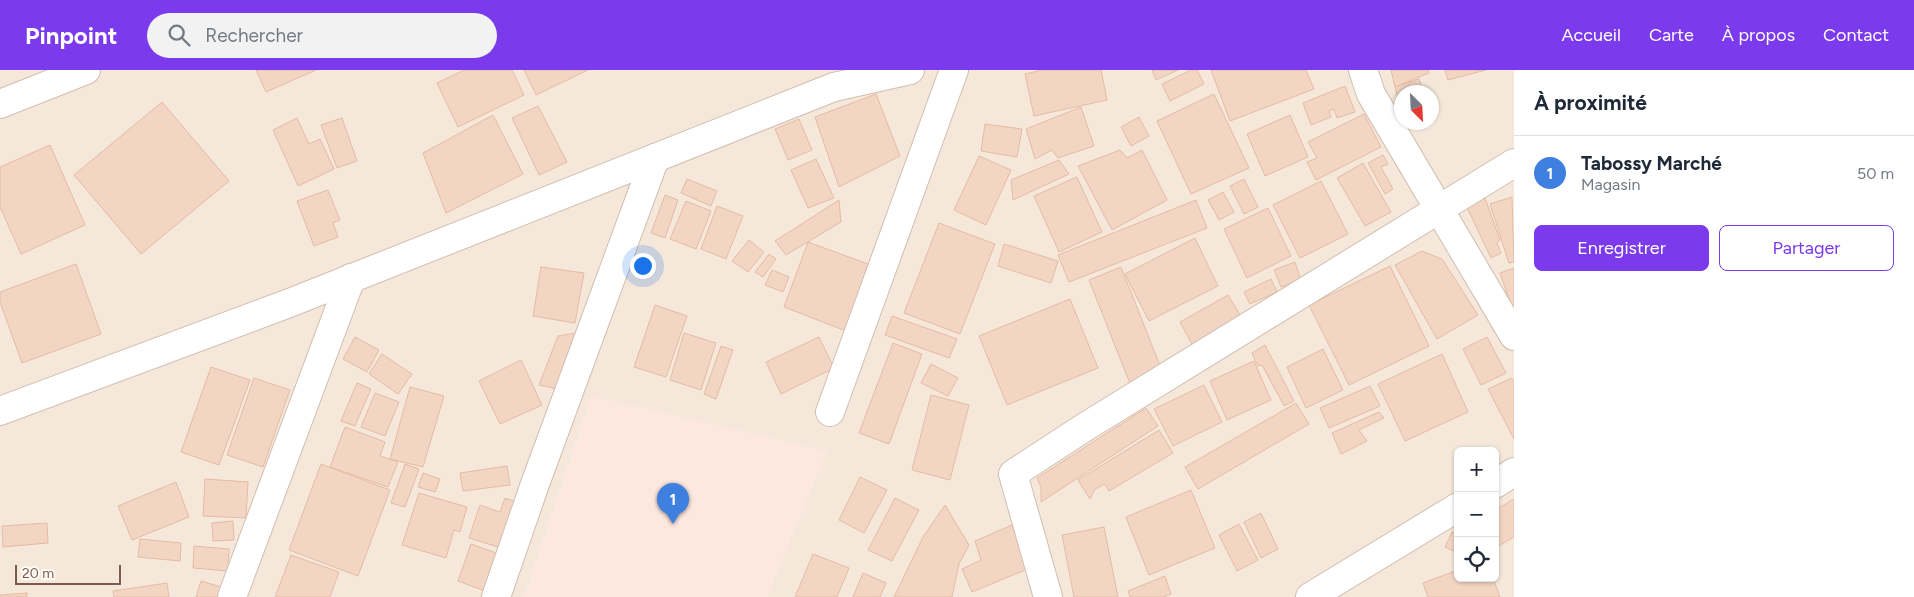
<!DOCTYPE html>
<html lang="fr">
<head>
<meta charset="utf-8">
<style>
	:root { --surface:#fff; --page:#f2f2f3; --text:#1f2937; --muted:#747a83; --line:#e0e1e3; --accent:#7c3aed }
	body { margin:0; font-family:Figtree,sans-serif; background:var(--page); color:var(--text) }
	.controls { position:absolute; right:15px; bottom:15px; display:grid; overflow:hidden; border-radius:8px; box-shadow:0 1px 4px #0004 }
	.controls button { width:45px; height:45px; display:grid; place-items:center; padding:0; border:0; border-bottom:1px solid var(--line); background:var(--surface); color:var(--text); font:25px sans-serif }
	.compass { position:absolute; left:1394px; top:15px; width:45px; height:45px; border-radius:50%; background:var(--surface); box-shadow:0 1px 4px #0004; rotate:156deg }
	.scale { position:absolute; left:15px; bottom:12px; width:106px; box-sizing:border-box; padding-left:5px; border:2px solid #7a5c4d; border-top:0; font-size:14px; line-height:18px; white-space:nowrap; color:#7a5c4d; -webkit-text-stroke:4px #fffaf3; paint-order:stroke }
	.you { position:absolute; left:642px; top:195px; width:18px; height:18px; margin:-12px; border:4px solid #fff; border-radius:50%; background:#1a73e8; box-shadow:0 0 0 8px #1a73e833 }
	.badge { display:grid; place-items:center; width:32px; height:32px; border-radius:50%; background:var(--accent); color:#fff; font-size:16px; font-weight:700 }
	.pin { position:absolute; translate:-50% -41px; filter:drop-shadow(0 1px 2px #0008) }
	.pin::after { content:''; position:absolute; top:26px; width:18px; height:15px; background:inherit; clip-path:polygon(0 0,100% 0,50% 100%) }
	.list { margin:0; padding:0; list-style:none }
	h2 { display:flex; justify-content:space-between; align-items:center; height:65px; margin:0; padding:0 20px; font-size:21px }
	h2 small { font-size:16px; font-weight:400; color:var(--muted) }
	.list li { display:grid; grid-template-columns:32px 1fr auto; gap:15px; align-items:center; box-sizing:border-box; height:75px; padding:0 20px; border-top:1px solid var(--line) }
	.list b { display:block; font-size:19px; white-space:nowrap }
	.list p { margin:0; font-size:16px; white-space:nowrap; color:var(--muted) }
	.list em { font-size:16px; font-style:normal; color:var(--muted) }
	.actions { display:flex; gap:10px; padding:15px 20px }
	.actions a { flex:1; padding:11px 0; border:1px solid var(--accent); border-radius:8px; text-align:center; font-size:18px; color:var(--accent) }
	.actions .main { background:var(--accent); color:#fff }
	.icon { flex:none; width:28px; height:28px; fill:none; stroke:currentColor; stroke-width:2; stroke-linecap:round; stroke-linejoin:round }
	.map { position:relative; flex:none; width:1514px; height:527px; overflow:hidden }
	header { display:flex; align-items:center; gap:30px; box-sizing:border-box; height:70px; padding:0 25px; background:var(--accent); color:#fff }
	header strong { font-size:24px }
	nav { display:flex; gap:28px; margin-inline-start:auto; font-size:18px }
	.search { width:350px; height:45px; background:var(--page); display:flex; align-items:center; gap:12px; box-sizing:border-box; padding:0 18px; border-radius:28px; color:var(--muted); font-size:19px }
	main { display:flex }
	aside { flex:1; background:var(--surface) }
	.map>svg:first-child { display:block }
	.residential { fill:#f5e8da; fill-rule:evenodd }
	.commercial { fill:#fde8e0 }
	.building { fill:#f3d5c3; stroke:#e6bba3 }
	.lines { fill:none; stroke-linecap:round; stroke-linejoin:round }
	.street-casing { stroke:#d1beb0; stroke-width:30 }
	.street { stroke:#fff; stroke-width:28 }
</style>
</head>
<body>
<header>
<strong>Pinpoint</strong>
<div class="search"><svg class="icon" aria-label="search" viewBox="0 0 24 24"><circle cx="10" cy="10" r="6"/><path d="M15 15l6 6"/></svg>Rechercher</div>
<nav><a>Accueil</a><a>Carte</a><a>À propos</a><a>Contact</a></nav>
</header>
<main>
<div class="map">
<svg width="1514" height="527" viewBox="0 0 1514 527">
	<rect width="100%" height="100%" fill="#fdf6ec"/>
	<!-- residential -->
	<path class="residential" d="M 0,0 L 1514,0 L 1514,527 L 0,527 ZM 1402,22 L 1432,22 L 1432,52 L 1402,52 ZM 1458,381 L 1495,381 L 1495,508 L 1458,508 Z"/>
	<!-- commercial -->
	<path class="commercial" d="M 591,326 L 827,381 L 767,527 L 524,527 Z"/>
	<!-- building -->
	<g class="building">
		<path d="M 256,0 L 316,0 L 266,22 Z"/>
		<path d="M 464,0 L 512,0 L 524,25 L 458,57 L 437,13 Z"/>
		<path d="M 524,0 L 588,0 L 536,25 Z"/>
		<path d="M 1042,0 L 1101,0 L 1107,30 L 1034,46 L 1025,4 Z"/>
		<path d="M 1152,0 L 1178,0 L 1156,10 Z"/>
		<path d="M 1191,0 L 1197,0 L 1204,14 L 1170,31 L 1162,14 Z"/>
		<path d="M 1211,0 L 1306,0 L 1314,19 L 1230,51 Z"/>
		<path d="M 1391,0 L 1428,0 L 1429,3 L 1395,17 Z"/>
		<path d="M 1445,0 L 1486,0 L 1448,10 Z"/>
		<path d="M 1419,9 L 1423,22 L 1402,22 L 1402,31 L 1399,32 L 1395,17 Z"/>
		<path d="M 1345,16 L 1355,42 L 1337,48 L 1334,39 L 1329,41 L 1331,47 L 1311,55 L 1303,33 Z"/>
		<path d="M 876,24 L 900,86 L 839,117 L 815,47 Z"/>
		<path d="M 1214,24 L 1249,98 L 1191,124 L 1157,51 Z"/>
		<path d="M 162,32 L 229,111 L 141,184 L 74,105 Z"/>
		<path d="M 538,36 L 567,92 L 539,105 L 512,48 Z"/>
		<path d="M 1081,37 L 1094,76 L 1058,88 L 1052,80 L 1035,89 L 1026,59 Z"/>
		<path d="M 1364,44 L 1381,77 L 1316,110 L 1307,92 L 1317,88 L 1308,72 Z"/>
		<path d="M 493,45 L 523,104 L 446,143 L 423,83 Z"/>
		<path d="M 1290,45 L 1308,87 L 1265,106 L 1247,64 Z"/>
		<path d="M 1139,47 L 1149,66 L 1131,76 L 1121,57 Z"/>
		<path d="M 297,48 L 309,74 L 320,69 L 334,99 L 298,116 L 273,60 Z"/>
		<path d="M 342,48 L 357,91 L 337,98 L 321,55 Z"/>
		<path d="M 799,49 L 812,80 L 788,90 L 775,59 Z"/>
		<path d="M 985,54 L 1022,59 L 1017,87 L 981,81 Z"/>
		<path d="M 50,75 L 85,155 L 21,184 L 0,137 L 0,97 Z"/>
		<path d="M 1120,80 L 1127,88 L 1142,80 L 1167,130 L 1112,160 L 1078,96 Z"/>
		<path d="M 1383,85 L 1388,94 L 1381,97 L 1393,119 L 1385,124 L 1368,93 Z"/>
		<path d="M 979,86 L 1011,100 L 986,155 L 954,140 Z"/>
		<path d="M 816,89 L 834,128 L 808,138 L 791,100 Z"/>
		<path d="M 1059,90 L 1069,104 L 1013,130 L 1011,110 Z"/>
		<path d="M 1363,93 L 1391,142 L 1365,156 L 1337,108 Z"/>
		<path d="M 1077,107 L 1102,162 L 1059,182 L 1034,126 Z"/>
		<path d="M 687,109 L 717,121 L 711,136 L 681,123 Z"/>
		<path d="M 1244,109 L 1258,137 L 1244,144 L 1230,116 Z"/>
		<path d="M 1321,111 L 1348,164 L 1300,188 L 1273,135 Z"/>
		<path d="M 328,120 L 340,150 L 333,153 L 338,167 L 314,176 L 297,131 Z"/>
		<path d="M 1223,122 L 1234,142 L 1219,150 L 1208,130 Z"/>
		<path d="M 665,125 L 678,130 L 665,168 L 651,163 Z"/>
		<path d="M 1512,127 L 1514,192 L 1509,193 L 1490,134 Z"/>
		<path d="M 1485,128 L 1500,170 L 1497,173 L 1501,183 L 1491,188 L 1466,135 Z"/>
		<path d="M 839,130 L 841,152 L 786,185 L 775,171 Z"/>
		<path d="M 1196,130 L 1207,158 L 1069,212 L 1058,185 Z"/>
		<path d="M 686,131 L 711,141 L 696,179 L 670,169 Z"/>
		<path d="M 717,136 L 743,146 L 726,189 L 701,179 Z"/>
		<path d="M 1268,138 L 1291,186 L 1247,208 L 1224,159 Z"/>
		<path d="M 939,153 L 995,174 L 960,264 L 904,243 Z"/>
		<path d="M 1195,168 L 1218,216 L 1149,251 L 1125,204 Z"/>
		<path d="M 749,170 L 764,182 L 748,202 L 732,191 Z"/>
		<path d="M 808,172 L 876,197 L 851,263 L 784,237 Z"/>
		<path d="M 1004,174 L 1058,191 L 1051,213 L 998,196 Z"/>
		<path d="M 1422,181 L 1442,189 L 1478,245 L 1437,269 L 1395,195 Z"/>
		<path d="M 769,184 L 776,189 L 763,207 L 755,202 Z"/>
		<path d="M 1295,192 L 1301,210 L 1281,217 L 1274,200 Z"/>
		<path d="M 76,194 L 101,264 L 22,293 L 0,232 L 0,222 Z"/>
		<path d="M 1390,196 L 1429,276 L 1349,315 L 1309,235 Z"/>
		<path d="M 541,197 L 584,203 L 575,253 L 533,246 Z"/>
		<path d="M 1121,197 L 1163,303 L 1131,316 L 1089,210 Z"/>
		<path d="M 1514,198 L 1514,234 L 1511,235 L 1500,203 Z"/>
		<path d="M 772,200 L 789,207 L 783,222 L 765,215 Z"/>
		<path d="M 1271,209 L 1277,222 L 1250,234 L 1244,222 Z"/>
		<path d="M 1228,225 L 1242,248 L 1193,276 L 1180,252 Z"/>
		<path d="M 1070,229 L 1098,298 L 1007,335 L 979,266 Z"/>
		<path d="M 655,235 L 687,246 L 666,307 L 634,297 Z"/>
		<path d="M 892,246 L 957,269 L 949,288 L 885,265 Z"/>
		<path d="M 588,261 L 567,321 L 539,315 L 558,266 Z"/>
		<path d="M 684,263 L 716,273 L 701,320 L 670,310 Z"/>
		<path d="M 355,267 L 379,280 L 367,302 L 343,289 Z"/>
		<path d="M 819,267 L 834,298 L 781,324 L 766,292 Z"/>
		<path d="M 1487,267 L 1506,303 L 1481,315 L 1463,279 Z"/>
		<path d="M 893,273 L 922,284 L 889,374 L 859,363 Z"/>
		<path d="M 1265,275 L 1294,331 L 1284,336 L 1262,295 L 1258,296 L 1252,283 Z"/>
		<path d="M 721,276 L 733,280 L 716,329 L 704,324 Z"/>
		<path d="M 1323,279 L 1343,320 L 1306,338 L 1287,297 Z"/>
		<path d="M 382,284 L 412,304 L 398,324 L 369,304 Z"/>
		<path d="M 1442,284 L 1468,342 L 1405,371 L 1378,314 Z"/>
		<path d="M 521,290 L 542,335 L 500,354 L 479,311 Z"/>
		<path d="M 1254,291 L 1271,330 L 1227,350 L 1210,311 Z"/>
		<path d="M 931,294 L 958,308 L 948,326 L 921,313 Z"/>
		<path d="M 211,297 L 250,310 L 219,395 L 181,382 Z"/>
		<path d="M 254,308 L 290,320 L 263,397 L 227,385 Z"/>
		<path d="M 1512,308 L 1514,312 L 1514,369 L 1488,319 Z"/>
		<path d="M 357,313 L 371,319 L 355,356 L 341,351 Z"/>
		<path d="M 1204,315 L 1222,352 L 1173,376 L 1154,339 Z"/>
		<path d="M 1370,316 L 1380,336 L 1329,358 L 1320,338 Z"/>
		<path d="M 410,317 L 444,326 L 423,397 L 390,389 Z"/>
		<path d="M 375,323 L 399,332 L 385,366 L 361,357 Z"/>
		<path d="M 931,325 L 969,335 L 950,410 L 912,400 Z"/>
		<path d="M 1296,333 L 1309,354 L 1198,419 L 1185,397 Z"/>
		<path d="M 1146,338 L 1158,356 L 1041,432 L 1041,417 L 1037,408 Z"/>
		<path d="M 1379,342 L 1384,348 L 1359,360 L 1367,371 L 1341,384 L 1332,363 Z"/>
		<path d="M 345,357 L 385,372 L 380,386 L 398,392 L 388,417 L 330,397 Z"/>
		<path d="M 1159,360 L 1173,383 L 1109,421 L 1105,414 L 1095,419 L 1090,429 L 1078,410 Z"/>
		<path d="M 321,394 L 390,420 L 358,506 L 289,480 Z"/>
		<path d="M 405,394 L 419,399 L 405,437 L 391,433 Z"/>
		<path d="M 507,396 L 510,415 L 463,421 L 460,403 Z"/>
		<path d="M 423,403 L 440,409 L 435,422 L 418,417 Z"/>
		<path d="M 860,407 L 887,420 L 864,463 L 839,450 Z"/>
		<path d="M 205,409 L 248,412 L 246,448 L 203,446 Z"/>
		<path d="M 176,412 L 189,447 L 132,470 L 118,436 Z"/>
		<path d="M 1191,420 L 1215,478 L 1149,505 L 1126,447 Z"/>
		<path d="M 419,423 L 467,437 L 460,462 L 454,460 L 446,488 L 402,475 Z"/>
		<path d="M 505,428 L 522,434 L 508,480 L 469,468 L 480,435 L 500,442 Z"/>
		<path d="M 895,428 L 919,440 L 892,491 L 868,480 Z"/>
		<path d="M 1514,429 L 1514,467 L 1495,478 L 1495,440 Z"/>
		<path d="M 945,435 L 969,475 L 959,494 L 952,527 L 894,527 L 923,467 Z"/>
		<path d="M 1261,443 L 1278,479 L 1261,488 L 1244,452 Z"/>
		<path d="M 233,451 L 234,470 L 213,471 L 212,453 Z"/>
		<path d="M 47,453 L 48,473 L 3,477 L 2,456 Z"/>
		<path d="M 1239,454 L 1258,490 L 1237,501 L 1219,465 Z"/>
		<path d="M 1012,455 L 1030,498 L 972,522 L 962,499 L 981,490 L 975,471 Z"/>
		<path d="M 1104,457 L 1118,527 L 1074,527 L 1062,465 Z"/>
		<path d="M 1452,462 L 1458,464 L 1458,483 L 1445,477 Z"/>
		<path d="M 140,469 L 181,473 L 180,491 L 138,487 Z"/>
		<path d="M 471,474 L 499,484 L 485,521 L 458,511 Z"/>
		<path d="M 194,476 L 229,479 L 228,501 L 193,498 Z"/>
		<path d="M 813,484 L 849,498 L 837,527 L 795,527 Z"/>
		<path d="M 291,485 L 339,502 L 330,527 L 275,527 Z"/>
		<path d="M 1458,500 L 1458,508 L 1493,508 L 1500,527 L 1428,527 L 1423,513 Z"/>
		<path d="M 863,503 L 886,513 L 880,527 L 853,527 Z"/>
		<path d="M 1165,506 L 1171,524 L 1164,527 L 1130,527 L 1128,521 Z"/>
		<path d="M 201,511 L 228,519 L 225,527 L 196,527 Z"/>
		<path d="M 167,513 L 169,527 L 114,527 L 113,521 Z"/>
		<path d="M 27,523 L 27,527 L 0,527 L 0,525 Z"/>
	</g>
	<g class="lines">
		<!-- street casing -->
		<g class="street-casing">
			<g id="street">
				<path d="M 1363,0 L 1371,24 L 1514,266"/>
				<path d="M 0,34 L 86,0"/>
				<path d="M 0,341 L 292,232 L 834,17 L 910,0"/>
				<path d="M 830,342 L 954,0"/>
				<path d="M 1495,414 L 1514,402"/>
				<path d="M 232,527 L 351,208"/>
				<path d="M 496,527 L 535,414 L 655,88"/>
				<path d="M 1048,527 L 1013,404 L 1085,357 L 1514,93"/>
				<path d="M 1310,527 L 1458,437"/>
			</g>
		</g>
		<!-- street -->
		<use href="#street" class="street"/>
	</g>
</svg>
<div class="controls">
<button>+</button>
<button>−</button>
<button><svg class="icon" aria-label="locate" viewBox="0 0 24 24"><circle cx="12" cy="12" r="6"/><path d="M12 2v4M12 18v4M2 12h4M18 12h4"/></svg></button>
</div>
<svg class="compass" viewBox="-18 -18 36 36"><path d="M0-13l5 13h-10z" fill="#e53935"/><path d="M0 13l5-13h-10z" fill="#747a83"/></svg>
<div class="scale">20 m</div>
<div class="you"></div>
<div class="pin badge" style="left:673px;top:454px;background:#3f7fe0">1</div>
</div>
<aside>
<h2>À proximité<small></small></h2>
<ul class="list">
<li><span class="badge" style="background:#3f7fe0">1</span><div><b>Tabossy Marché</b><p>Magasin</p></div><em>50 m</em></li>
</ul>
<div class="actions"><a class="main">Enregistrer</a><a>Partager</a></div>
</aside>
</main>
</body>
</html>
